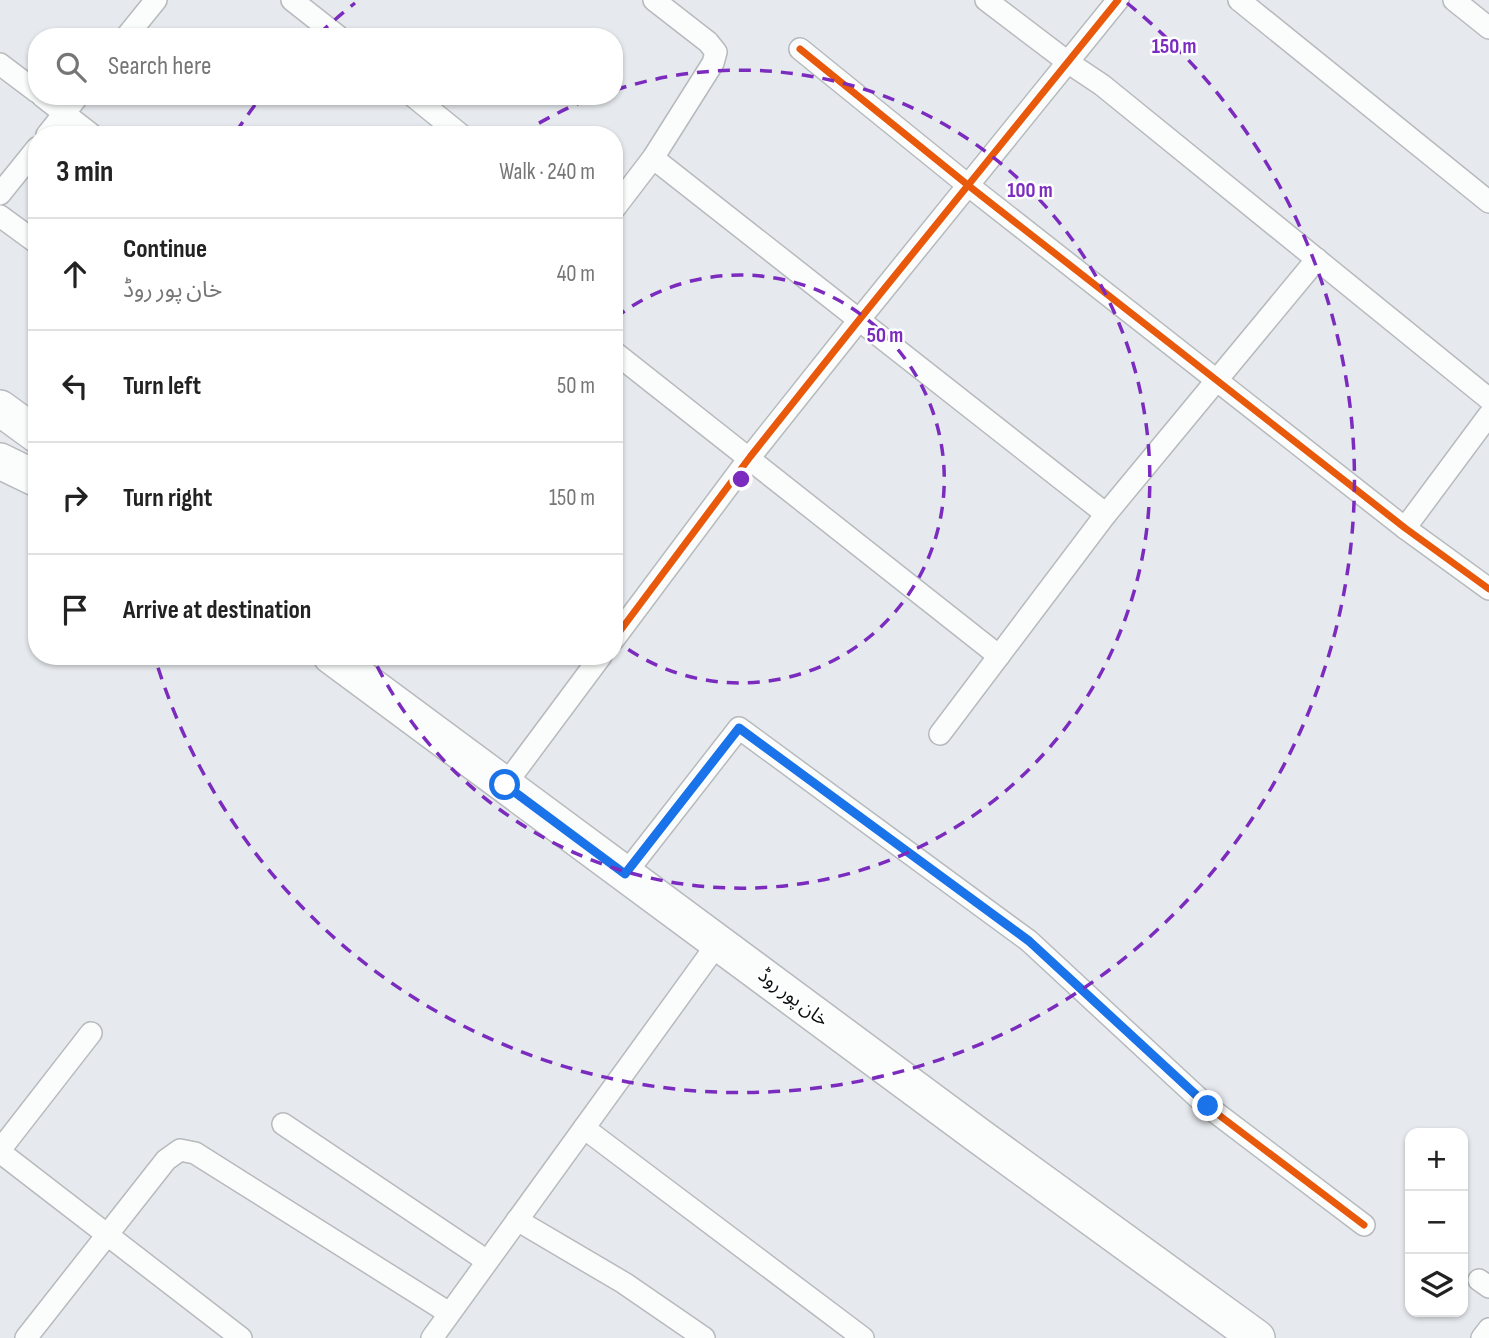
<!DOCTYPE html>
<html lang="en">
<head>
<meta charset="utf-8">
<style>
	:root { --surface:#fff; --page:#f6f6f6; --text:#222; --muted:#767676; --line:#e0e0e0 }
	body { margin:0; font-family:"Sofia Sans Condensed","Noto Sans Arabic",sans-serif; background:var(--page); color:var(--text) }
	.controls { position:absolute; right:21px; bottom:21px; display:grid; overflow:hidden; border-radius:14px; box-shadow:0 2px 5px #0004 }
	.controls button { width:63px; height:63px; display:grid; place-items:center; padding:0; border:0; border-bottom:2px solid var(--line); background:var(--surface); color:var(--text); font:35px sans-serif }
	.stop { position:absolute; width:21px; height:21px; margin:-16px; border:5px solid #1a73e8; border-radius:50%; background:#fff }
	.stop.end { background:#1a73e8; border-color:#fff; box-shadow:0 2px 7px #0008 }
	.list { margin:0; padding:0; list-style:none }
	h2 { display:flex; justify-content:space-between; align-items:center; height:91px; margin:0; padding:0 28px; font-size:30px }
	h2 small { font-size:23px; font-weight:400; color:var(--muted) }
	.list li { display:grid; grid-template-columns:46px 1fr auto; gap:21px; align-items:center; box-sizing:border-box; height:112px; padding:0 28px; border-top:2px solid var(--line) }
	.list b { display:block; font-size:26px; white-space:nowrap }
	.list p { margin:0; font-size:23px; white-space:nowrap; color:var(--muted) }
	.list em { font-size:23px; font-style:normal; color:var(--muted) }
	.icon { flex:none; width:38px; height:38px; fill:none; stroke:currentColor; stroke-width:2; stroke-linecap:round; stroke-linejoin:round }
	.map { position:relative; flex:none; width:1489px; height:1338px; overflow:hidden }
	.search { position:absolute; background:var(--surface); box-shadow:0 2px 5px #0004; left:28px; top:28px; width:595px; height:77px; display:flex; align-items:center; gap:18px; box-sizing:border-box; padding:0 24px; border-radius:28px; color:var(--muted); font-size:26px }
	.panel { position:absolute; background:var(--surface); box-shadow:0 2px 5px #0004; left:28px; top:126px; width:595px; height:539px; border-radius:28px }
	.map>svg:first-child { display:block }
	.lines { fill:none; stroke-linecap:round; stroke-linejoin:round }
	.street-casing { stroke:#b7babd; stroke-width:24 }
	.primary-casing { stroke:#b7babd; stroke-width:38 }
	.street { stroke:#fbfcfc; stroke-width:21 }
	.primary { stroke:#fbfcfc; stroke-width:35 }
	.cycleway-casing { stroke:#fff; stroke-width:11 }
	.cycleway { stroke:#e8590c; stroke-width:7 }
	.route { stroke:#1a73e8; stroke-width:9 }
	.ring { fill:none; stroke:#7b2cbf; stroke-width:3.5; stroke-dasharray:12 9 }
	.labels { text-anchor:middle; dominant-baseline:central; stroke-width:5; stroke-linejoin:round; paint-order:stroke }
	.street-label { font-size:19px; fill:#0c0f11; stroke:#fff }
	.centre { fill:#7b2cbf; stroke:#fff; stroke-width:3.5 }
	.ring-label { font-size:21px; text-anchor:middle; font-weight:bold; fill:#7b2cbf; stroke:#fff; stroke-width:5; stroke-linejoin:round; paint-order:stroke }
</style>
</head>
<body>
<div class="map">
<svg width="1489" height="1338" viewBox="0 0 1489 1338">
	<rect width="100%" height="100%" fill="#e6eaee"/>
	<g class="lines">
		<!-- street casing -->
		<g class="street-casing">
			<g id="street">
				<path d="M 292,0 L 339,37"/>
				<path d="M 986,0 L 1069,63 L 1102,85 L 1489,399"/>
				<path d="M 1239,0 L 1489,202"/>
				<path d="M 1454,0 L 1489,28"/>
				<path d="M 126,37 L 156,0"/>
				<path d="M 800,49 L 969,186 L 1405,528 L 1489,589"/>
				<path d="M 0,64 L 37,92"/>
				<path d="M 42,96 L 92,135"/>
				<path d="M 413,96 L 461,135"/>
				<path d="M 47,135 L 78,96"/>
				<path d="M 653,158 L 1106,514"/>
				<path d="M 0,194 L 37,148"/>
				<path d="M 614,209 L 653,158 L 713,63 L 716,52 L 708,42 L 654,0"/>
				<path d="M 0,216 L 37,243"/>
				<path d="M 614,352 L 999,656"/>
				<path d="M 1405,528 L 1489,415"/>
				<path d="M 614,639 L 750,457 L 859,320 L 1118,0"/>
				<path d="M 940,734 L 1106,514 L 1317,259"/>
				<path d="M 505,785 L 601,656"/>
				<path d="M 625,874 L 739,728 L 1029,941 L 1207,1106 L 1364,1225"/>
				<path d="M 283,1124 L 487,1261"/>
				<path d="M 584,1128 L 863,1338"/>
				<path d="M 0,1150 L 91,1033"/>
				<path d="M 0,1152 L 241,1338"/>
				<path d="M 517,1220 L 624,1283 L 704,1338"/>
				<path d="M 1479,1280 L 1489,1287"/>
				<path d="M 26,1338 L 166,1160 L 180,1150 L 195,1153 L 449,1313"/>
				<path d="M 432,1338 L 718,943"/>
				<path d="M 1482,1338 L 1489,1329"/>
			</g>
		</g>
		<!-- primary casing -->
		<g class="primary-casing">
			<g id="primary">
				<path d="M 0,408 L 37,435"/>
				<path d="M 0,461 L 37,479"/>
				<path d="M 331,656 L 979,1136 L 1257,1338"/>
			</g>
		</g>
		<!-- street -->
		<use href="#street" class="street"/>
		<!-- primary -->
		<use href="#primary" class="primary"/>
		<!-- cycleway casing -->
		<g class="cycleway-casing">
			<g id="cycleway">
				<path d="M 800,49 L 969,186 L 1405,528 L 1489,589"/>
				<path d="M 614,639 L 750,457 L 859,320 L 1118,0"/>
				<path d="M 625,874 L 739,728 L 1029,941 L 1207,1106 L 1364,1225"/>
			</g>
		</g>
		<!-- cycleway -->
		<use href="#cycleway" class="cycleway"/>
	</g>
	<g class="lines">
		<!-- route -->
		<path class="route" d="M 505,785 L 625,874 L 739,728 L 1029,941 L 1208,1106"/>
	</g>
	<!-- distance rings -->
	<g class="ring">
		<path d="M615 318A204 204 0 1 1 615 640"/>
		<path d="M521 134A409 409 0 0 1 594 97M615 90A409 409 0 1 1 373 658"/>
		<path d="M236 132A613 613 0 0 1 261 97M319 34A613 613 0 0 1 355 3M1127 3A613 613 0 1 1 155 658"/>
	</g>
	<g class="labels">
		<!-- street labels -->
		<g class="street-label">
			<text transform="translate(793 998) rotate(37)">خان پور روڈ</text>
		</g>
	</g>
	<circle cx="741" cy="479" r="10" class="centre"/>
	<g class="ring-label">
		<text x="1174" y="53">150 m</text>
		<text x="1030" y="197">100 m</text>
		<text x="885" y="342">50 m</text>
	</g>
</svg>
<div class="controls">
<button>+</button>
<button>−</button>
<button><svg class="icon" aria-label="layers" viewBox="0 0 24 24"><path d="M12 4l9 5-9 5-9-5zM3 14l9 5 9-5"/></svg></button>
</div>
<div class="stop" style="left:505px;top:785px"></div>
<div class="stop end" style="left:1208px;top:1106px"></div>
<div class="search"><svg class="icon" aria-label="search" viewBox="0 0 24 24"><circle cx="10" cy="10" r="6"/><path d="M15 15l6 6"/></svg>Search here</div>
<section class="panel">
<h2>3 min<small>Walk · 240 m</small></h2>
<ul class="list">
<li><svg class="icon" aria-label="ahead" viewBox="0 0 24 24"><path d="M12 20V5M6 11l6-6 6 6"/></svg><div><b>Continue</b><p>خان پور روڈ</p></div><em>40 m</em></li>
<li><svg class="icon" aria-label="left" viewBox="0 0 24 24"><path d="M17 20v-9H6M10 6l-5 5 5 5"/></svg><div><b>Turn left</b></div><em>50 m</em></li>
<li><svg class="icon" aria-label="right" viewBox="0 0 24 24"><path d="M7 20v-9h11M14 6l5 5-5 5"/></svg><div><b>Turn right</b></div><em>150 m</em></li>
<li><svg class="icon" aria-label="arrive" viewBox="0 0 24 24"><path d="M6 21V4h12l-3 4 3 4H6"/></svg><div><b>Arrive at destination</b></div></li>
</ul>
</section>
</div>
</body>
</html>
